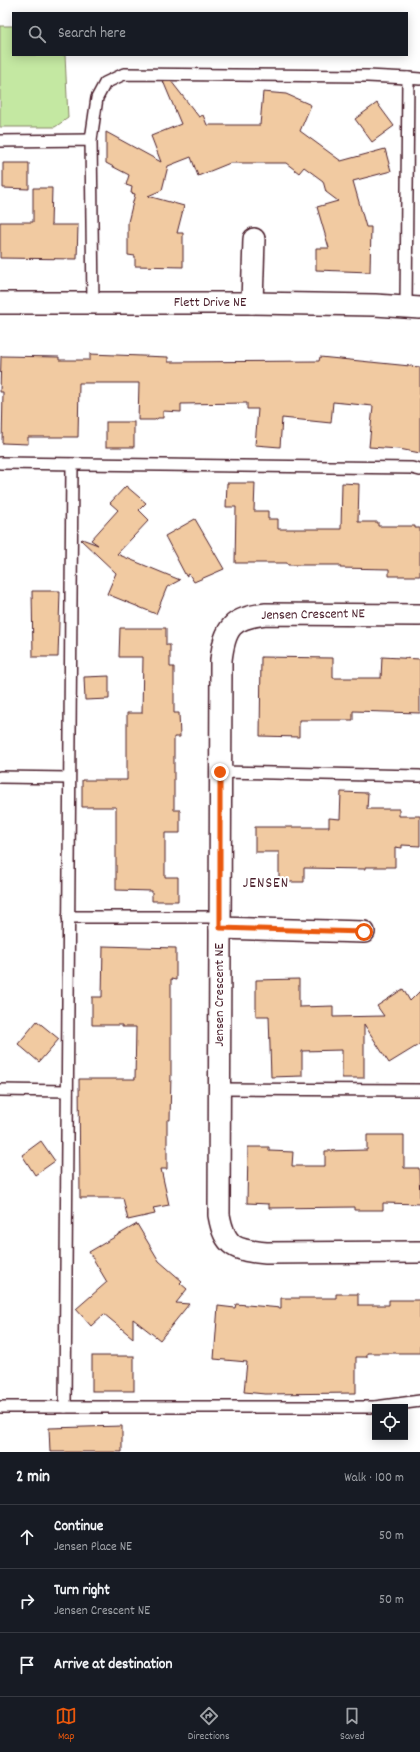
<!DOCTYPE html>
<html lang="en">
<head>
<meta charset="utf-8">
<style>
	:root { --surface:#171b24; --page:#20242c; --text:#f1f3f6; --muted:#9ea1a6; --line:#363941; --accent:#ea580c }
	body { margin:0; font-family:Dekko,sans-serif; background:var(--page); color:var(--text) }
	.controls { position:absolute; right:12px; bottom:12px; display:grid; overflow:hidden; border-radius:0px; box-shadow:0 2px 10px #0003 }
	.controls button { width:36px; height:36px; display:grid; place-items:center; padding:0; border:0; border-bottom:1px solid var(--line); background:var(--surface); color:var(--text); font:20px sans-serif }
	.stop { position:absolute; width:12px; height:12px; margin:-9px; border:3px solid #ea580c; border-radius:50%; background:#fff }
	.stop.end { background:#ea580c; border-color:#fff; box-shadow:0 1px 4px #0008 }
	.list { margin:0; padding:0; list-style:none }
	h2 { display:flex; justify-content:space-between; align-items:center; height:52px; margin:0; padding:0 16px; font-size:17px }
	h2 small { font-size:13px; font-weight:400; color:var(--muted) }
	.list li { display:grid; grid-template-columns:26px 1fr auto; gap:12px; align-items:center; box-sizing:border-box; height:64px; padding:0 16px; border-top:1px solid var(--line) }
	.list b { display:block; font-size:15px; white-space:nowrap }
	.list p { margin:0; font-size:13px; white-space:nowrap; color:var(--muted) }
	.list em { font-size:13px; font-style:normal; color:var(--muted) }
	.icon { flex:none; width:22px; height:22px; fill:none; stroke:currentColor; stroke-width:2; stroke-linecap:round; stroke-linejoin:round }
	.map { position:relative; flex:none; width:420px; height:1452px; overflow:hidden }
	.search { position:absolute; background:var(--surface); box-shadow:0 2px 10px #0003; left:12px; right:12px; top:12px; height:44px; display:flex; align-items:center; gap:10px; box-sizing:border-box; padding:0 14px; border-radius:0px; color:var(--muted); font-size:15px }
	.sheet { height:244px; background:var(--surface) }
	nav { display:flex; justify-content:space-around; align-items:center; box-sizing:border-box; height:56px; border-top:1px solid var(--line); background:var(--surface); font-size:11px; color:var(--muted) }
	nav a { display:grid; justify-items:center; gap:2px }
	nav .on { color:var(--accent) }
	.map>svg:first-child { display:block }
	.green { fill:#c4e8a2; stroke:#878466 }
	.building { fill:#f1caa1; stroke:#4a1f2b }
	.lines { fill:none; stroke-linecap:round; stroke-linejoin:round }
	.service-casing { stroke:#4a1f2b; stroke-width:14 }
	.minor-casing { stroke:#4a1f2b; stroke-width:24 }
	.service { stroke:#fff; stroke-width:11 }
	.minor { stroke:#fff; stroke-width:21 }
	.route { stroke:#ea580c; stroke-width:5 }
	.labels { text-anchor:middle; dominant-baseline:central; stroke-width:4; stroke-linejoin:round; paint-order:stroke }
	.street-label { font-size:14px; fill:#4a1f2b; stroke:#fff }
	.neighbourhood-label { font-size:15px; letter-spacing:1px; fill:#4a1f2b; stroke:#fff }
</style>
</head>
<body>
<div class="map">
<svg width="420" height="1452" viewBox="0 0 420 1452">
	<rect width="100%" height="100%" fill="#fff"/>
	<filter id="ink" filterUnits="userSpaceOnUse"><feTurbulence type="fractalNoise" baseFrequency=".025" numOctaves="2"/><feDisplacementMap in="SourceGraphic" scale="8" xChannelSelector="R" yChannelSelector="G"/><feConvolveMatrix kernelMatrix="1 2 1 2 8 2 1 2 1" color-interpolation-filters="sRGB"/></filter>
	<g filter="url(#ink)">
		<!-- green -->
		<path class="green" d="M 0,26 L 13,26 L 13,55 L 65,55 L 68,118 L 55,127 L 0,127 Z"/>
		<!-- building -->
		<g class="building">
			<path d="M 163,81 L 171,81 L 199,117 L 203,115 L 207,125 L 260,125 L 263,92 L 286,94 L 311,105 L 300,131 L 341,161 L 385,149 L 391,171 L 353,181 L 366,227 L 371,227 L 370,272 L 316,270 L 316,248 L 329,248 L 317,207 L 338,201 L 326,192 L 323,181 L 304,167 L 299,173 L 286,163 L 230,163 L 198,176 L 191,157 L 168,166 L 162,190 L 148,196 L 184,206 L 177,233 L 183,233 L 183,267 L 135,266 L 135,256 L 128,255 L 128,222 L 135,194 L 131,193 L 132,187 L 126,185 L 129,175 L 106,163 L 106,132 L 161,162 L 151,136 L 181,124 Z"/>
			<path d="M 377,103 L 394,126 L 372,142 L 355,119 Z"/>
			<path d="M 3,163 L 29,163 L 29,189 L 3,188 Z"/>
			<path d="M 33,188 L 52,188 L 51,225 L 78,225 L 77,259 L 0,258 L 0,222 L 33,222 Z"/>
			<path d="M 90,354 L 168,357 L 168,362 L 319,361 L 320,357 L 420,367 L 420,453 L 399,449 L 369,447 L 373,406 L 333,402 L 331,423 L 282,418 L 280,447 L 255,445 L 258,409 L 247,409 L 247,403 L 181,404 L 181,412 L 163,411 L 163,418 L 158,418 L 155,420 L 138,420 L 139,383 L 79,383 L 78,437 L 28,437 L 28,444 L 2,443 L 3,392 L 0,392 L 1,356 L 59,357 L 59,360 L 90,360 Z"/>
			<rect x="106" y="422" width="28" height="25"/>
			<path d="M 227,483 L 255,483 L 254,511 L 268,511 L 268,519 L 278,519 L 278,529 L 341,529 L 342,483 L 359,484 L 358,522 L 378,522 L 378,526 L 415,526 L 415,528 L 420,528 L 420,576 L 389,576 L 389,569 L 340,568 L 340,565 L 288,565 L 287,563 L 235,563 L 236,507 L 226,507 Z"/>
			<path d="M 126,486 L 146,503 L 139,510 L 149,520 L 117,554 L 180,580 L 167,587 L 156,614 L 107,594 L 116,573 L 81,540 L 82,539 L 98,545 L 91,540 L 118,510 L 110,503 Z"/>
			<path d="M 195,519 L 224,569 L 194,582 L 189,574 L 186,576 L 165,536 Z"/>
			<path d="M 32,591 L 60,591 L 58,657 L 33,657 Z"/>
			<path d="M 120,628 L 166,628 L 166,645 L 170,645 L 170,667 L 174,667 L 174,713 L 179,713 L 180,737 L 174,737 L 174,810 L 180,810 L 180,833 L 165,833 L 165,877 L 178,877 L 178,901 L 152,901 L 152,891 L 116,890 L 116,807 L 82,807 L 82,780 L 127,780 L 127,713 L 142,713 L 143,657 L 119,657 Z"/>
			<path d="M 261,657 L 333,658 L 333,678 L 381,678 L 382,657 L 420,659 L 420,713 L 353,711 L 353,720 L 299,720 L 299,737 L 260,736 Z"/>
			<path d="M 109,676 L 109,699 L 85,700 L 84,677 Z"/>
			<path d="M 341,792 L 368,793 L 367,809 L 399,809 L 399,816 L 420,816 L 420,846 L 402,845 L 402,848 L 395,847 L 395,867 L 365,867 L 365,869 L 304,868 L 304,882 L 279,882 L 279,852 L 255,852 L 255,827 L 329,827 L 329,818 L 340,819 Z"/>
			<path d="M 103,946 L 176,948 L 176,980 L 171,979 L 171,1075 L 170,1120 L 167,1120 L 167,1169 L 161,1169 L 169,1205 L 153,1208 L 155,1214 L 128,1220 L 123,1198 L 80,1198 L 79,1079 L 135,1079 L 136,1027 L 122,1027 L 122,1025 L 92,1025 L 92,997 L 102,997 Z"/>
			<path d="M 299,979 L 299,1007 L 333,1006 L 333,1017 L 384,1016 L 377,1006 L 403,989 L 410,1001 L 420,991 L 420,1044 L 389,1063 L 364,1024 L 364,1078 L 342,1078 L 342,1050 L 302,1051 L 302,1076 L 271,1077 L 269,1016 L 256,1016 L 256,980 Z"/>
			<path d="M 37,1021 L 59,1039 L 39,1062 L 18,1044 Z"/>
			<path d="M 367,1135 L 404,1135 L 404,1168 L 419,1168 L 420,1204 L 383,1203 L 383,1210 L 354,1210 L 354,1207 L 269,1208 L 269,1204 L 247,1203 L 248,1147 L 269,1147 L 269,1151 L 293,1152 L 292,1166 L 325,1166 L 325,1151 L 367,1150 Z"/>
			<path d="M 41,1141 L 55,1161 L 35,1175 L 22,1155 Z"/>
			<path d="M 137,1224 L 159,1261 L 182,1281 L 180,1283 L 187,1289 L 176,1303 L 189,1304 L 160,1340 L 133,1319 L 133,1338 L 104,1314 L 91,1326 L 76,1309 L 107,1282 L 89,1252 Z"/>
			<path d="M 336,1294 L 358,1294 L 358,1305 L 389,1305 L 389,1300 L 420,1300 L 420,1353 L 367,1353 L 367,1357 L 356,1357 L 356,1393 L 265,1394 L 244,1392 L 247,1362 L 214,1359 L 218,1306 L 235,1308 L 236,1304 L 281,1308 L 281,1298 L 336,1298 Z"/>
			<rect x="92" y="1356" width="42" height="35"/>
			<path d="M 122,1426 L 122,1452 L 50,1452 L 49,1428 Z"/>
		</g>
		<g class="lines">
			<!-- service casing -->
			<g class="service-casing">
				<g id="service">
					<path d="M 408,78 L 420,79"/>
					<path d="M 91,140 L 97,98 L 105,83 L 124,74 L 367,76 L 408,78 L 406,307"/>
					<path d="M 0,141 L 91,140 L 93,303"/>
					<path d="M 0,463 L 412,468 L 420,470"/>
					<path d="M 220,772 L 420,776"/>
					<path d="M 0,777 L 69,778"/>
					<path d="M 68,917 L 220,917"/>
					<path d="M 219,1089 L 420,1090"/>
					<path d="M 0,1090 L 67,1091"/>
					<path d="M 0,1407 L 375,1407"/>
					<path d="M 65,1407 L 72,464"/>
					<path d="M 375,1407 L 420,1401"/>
				</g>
			</g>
			<!-- minor casing -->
			<g class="minor-casing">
				<g id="minor">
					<path d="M 0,303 L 252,303 L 375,305 L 420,308"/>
					<path d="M 252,303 L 254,239"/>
					<path d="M 420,615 L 266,614 C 232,618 225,627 221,660 L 219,1215 C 225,1248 235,1250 266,1253 L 420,1252"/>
					<path d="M 220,928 L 364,932"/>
				</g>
			</g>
			<!-- service -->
			<use href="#service" class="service"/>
			<!-- minor -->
			<use href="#minor" class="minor"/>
		</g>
	</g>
	<g class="lines" filter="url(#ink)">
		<!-- route -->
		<path class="route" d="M 220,772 L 220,928 L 364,932"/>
	</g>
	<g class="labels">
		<!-- street labels -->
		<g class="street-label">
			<text x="210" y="303">Flett Drive NE</text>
			<text transform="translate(313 615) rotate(-1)">Jensen Crescent NE</text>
			<text transform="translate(220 995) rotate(-90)">Jensen Crescent NE</text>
		</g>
		<!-- neighbourhood labels -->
		<g class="neighbourhood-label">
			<text x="266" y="884">JENSEN</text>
		</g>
	</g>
</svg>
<div class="controls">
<button><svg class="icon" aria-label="locate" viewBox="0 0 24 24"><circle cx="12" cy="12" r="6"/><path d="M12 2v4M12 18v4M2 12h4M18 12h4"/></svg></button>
</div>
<div class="stop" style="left:364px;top:932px"></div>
<div class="stop end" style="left:220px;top:772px"></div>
<div class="search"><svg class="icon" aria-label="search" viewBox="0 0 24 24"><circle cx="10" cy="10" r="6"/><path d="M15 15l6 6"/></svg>Search here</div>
</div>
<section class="sheet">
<h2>2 min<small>Walk · 100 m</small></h2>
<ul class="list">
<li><svg class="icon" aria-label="ahead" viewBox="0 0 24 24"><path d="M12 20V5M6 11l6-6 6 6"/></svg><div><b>Continue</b><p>Jensen Place NE</p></div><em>50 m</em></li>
<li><svg class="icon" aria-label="right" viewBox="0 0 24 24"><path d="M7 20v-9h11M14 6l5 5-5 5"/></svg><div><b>Turn right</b><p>Jensen Crescent NE</p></div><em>50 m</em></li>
<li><svg class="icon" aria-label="arrive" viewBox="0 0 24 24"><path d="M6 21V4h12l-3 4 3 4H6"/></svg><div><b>Arrive at destination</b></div></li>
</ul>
</section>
<nav>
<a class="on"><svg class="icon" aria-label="map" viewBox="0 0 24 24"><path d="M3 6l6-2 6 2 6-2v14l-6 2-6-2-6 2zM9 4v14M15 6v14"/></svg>Map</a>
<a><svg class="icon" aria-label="directions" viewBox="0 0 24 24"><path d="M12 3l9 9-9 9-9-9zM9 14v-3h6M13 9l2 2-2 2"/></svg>Directions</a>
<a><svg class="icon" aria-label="saved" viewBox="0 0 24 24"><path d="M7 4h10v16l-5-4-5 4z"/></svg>Saved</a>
</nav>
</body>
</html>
